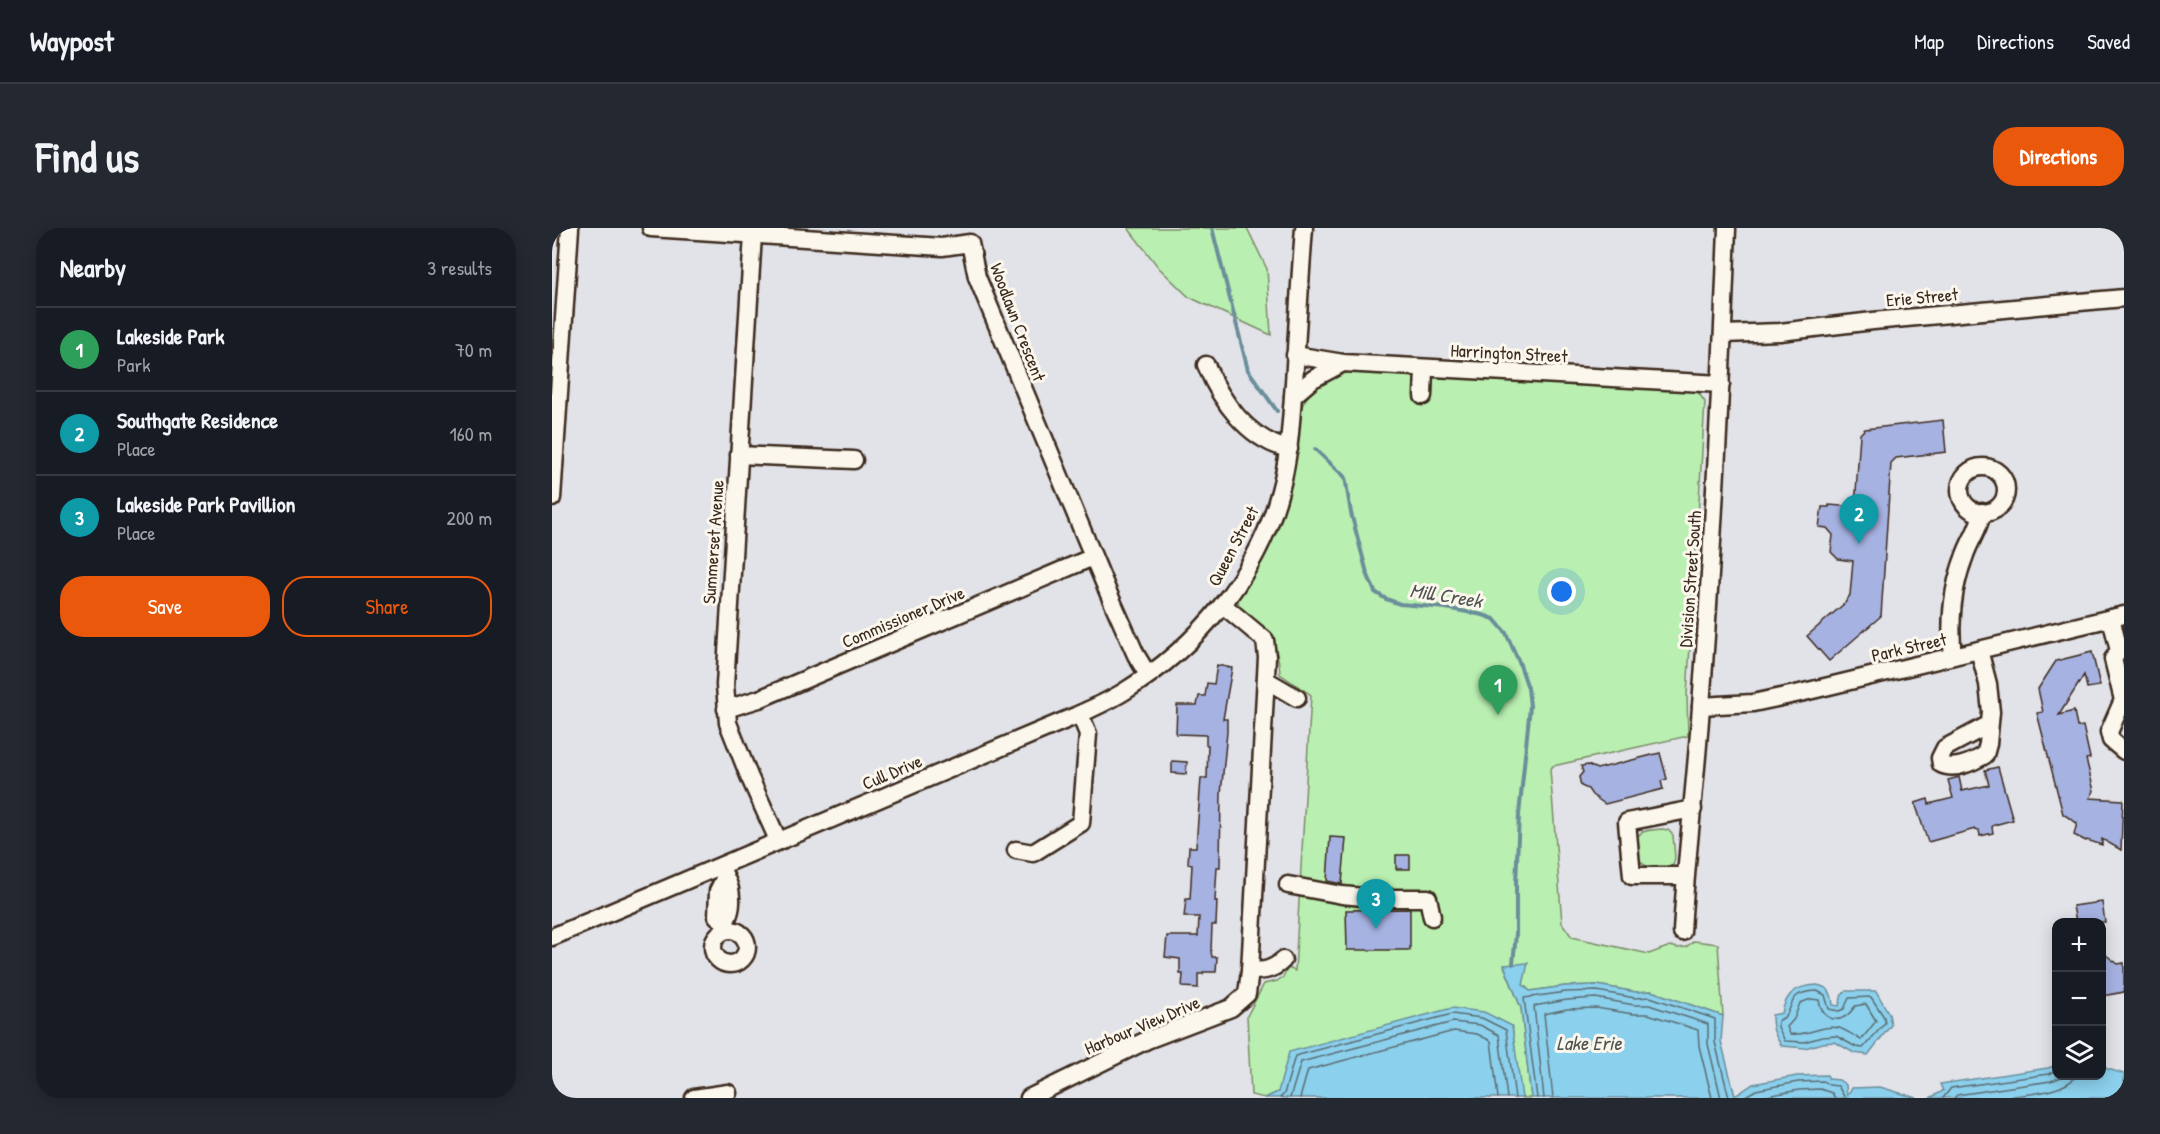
<!DOCTYPE html>
<html lang="en">
<head>
<meta charset="utf-8">
<style>
	:root { --surface:#171b24; --page:#242831; --text:#f1f3f6; --muted:#9ea1a6; --line:#363941; --accent:#ea580c }
	body { margin:0; font-family:"Patrick Hand",sans-serif; background:var(--page); color:var(--text) }
	.controls { position:absolute; right:18px; bottom:18px; display:grid; overflow:hidden; border-radius:12px; box-shadow:0 3px 15px #0003 }
	.controls button { width:54px; height:54px; display:grid; place-items:center; padding:0; border:0; border-bottom:2px solid var(--line); background:var(--surface); color:var(--text); font:30px sans-serif }
	.you { position:absolute; left:1010px; top:364px; width:21px; height:21px; margin:-15px; border:4px solid #fff; border-radius:50%; background:#1a73e8; box-shadow:0 0 0 9px #1a73e833 }
	.badge { display:grid; place-items:center; width:39px; height:39px; border-radius:50%; background:var(--accent); color:#fff; font-size:20px; font-weight:700 }
	.pin { position:absolute; translate:-50% -50px; filter:drop-shadow(0 2px 3px #0008) }
	.pin::after { content:''; position:absolute; top:32px; width:21px; height:18px; background:inherit; clip-path:polygon(0 0,100% 0,50% 100%) }
	.list { margin:0; padding:0; list-style:none }
	h2 { display:flex; justify-content:space-between; align-items:center; height:78px; margin:0; padding:0 24px; font-size:26px }
	h2 small { font-size:20px; font-weight:400; color:var(--muted) }
	.list li { display:grid; grid-template-columns:39px 1fr auto; gap:18px; align-items:center; box-sizing:border-box; height:84px; padding:0 24px; border-top:2px solid var(--line) }
	.list b { display:block; font-size:22px; white-space:nowrap }
	.list p { margin:0; font-size:20px; white-space:nowrap; color:var(--muted) }
	.list em { font-size:20px; font-style:normal; color:var(--muted) }
	.actions { display:flex; gap:12px; padding:18px 24px }
	.actions a { flex:1; padding:14px 0; border:2px solid var(--accent); border-radius:24px; text-align:center; font-size:21px; color:var(--accent) }
	.actions .main { background:var(--accent); color:#fff }
	.icon { flex:none; width:33px; height:33px; fill:none; stroke:currentColor; stroke-width:2; stroke-linecap:round; stroke-linejoin:round }
	.map { position:relative; flex:none; width:1572px; height:870px; overflow:hidden; border-radius:24px }
	header { display:flex; align-items:center; gap:36px; box-sizing:border-box; height:84px; padding:0 30px; background:var(--surface); border-bottom:2px solid var(--line) }
	header strong { font-size:28px }
	nav { display:flex; gap:33px; margin-inline-start:auto; font-size:21px }
	.intro { display:flex; align-items:center; justify-content:space-between; box-sizing:border-box; height:144px; padding:0 36px }
	h1 { margin:0; font-size:42px }
	.button { padding:15px 27px; border-radius:24px; background:var(--accent); color:#fff; font-size:21px; font-weight:700 }
	main { display:flex; gap:36px; padding:0 36px }
	aside { flex:1; background:var(--surface); border-radius:24px; box-shadow:0 3px 15px #0003 }
	.map>svg:first-child { display:block }
	.green { fill:#b9efb0; stroke:#7a8c67; stroke-width:1.5 }
	.water { fill:#8bd0ed; stroke:#6b8e9a; stroke-width:1.5 }
	.lines { fill:none; stroke-linecap:round; stroke-linejoin:round }
	.shore { stroke:#5b6c71; stroke-width:1.5 }
	.stream { stroke:#6b8e9a; stroke-width:4 }
	.building { fill:#a6b2e2; stroke:#3b2a1e; stroke-width:1.5 }
	.minor-casing { stroke:#3b2a1e; stroke-width:21 }
	.minor { stroke:#fbf7ec; stroke-width:16 }
	.labels { text-anchor:middle; dominant-baseline:central; stroke-width:6; stroke-linejoin:round; paint-order:stroke }
	.street-label { font-size:18px; fill:#3b2a1e; stroke:#fbf7ec }
	.water-label { font-size:20px; font-style:italic; fill:#4f5452; stroke:#fbf7ec }
</style>
</head>
<body>
<header>
<strong>Waypost</strong>
<nav><a>Map</a><a>Directions</a><a>Saved</a></nav>
</header>
<div class="intro"><h1>Find us</h1><a class="button">Directions</a></div>
<main>
<aside>
<h2>Nearby<small>3 results</small></h2>
<ul class="list">
<li><span class="badge" style="background:#2e9e5b">1</span><div><b>Lakeside Park</b><p>Park</p></div><em>70 m</em></li>
<li><span class="badge" style="background:#0f9aa8">2</span><div><b>Southgate Residence</b><p>Place</p></div><em>160 m</em></li>
<li><span class="badge" style="background:#0f9aa8">3</span><div><b>Lakeside Park Pavillion</b><p>Place</p></div><em>200 m</em></li>
</ul>
<div class="actions"><a class="main">Save</a><a>Share</a></div>
</aside>
<div class="map">
<svg width="1572" height="870" viewBox="0 0 1572 870">
	<rect width="100%" height="100%" fill="#e2e2e9"/>
	<filter id="ink" filterUnits="userSpaceOnUse"><feTurbulence type="fractalNoise" baseFrequency=".0167" numOctaves="2"/><feDisplacementMap in="SourceGraphic" scale="12" xChannelSelector="R" yChannelSelector="G"/><feConvolveMatrix kernelMatrix="1 2 1 2 8 2 1 2 1" color-interpolation-filters="sRGB"/></filter>
	<g filter="url(#ink)">
		<!-- green -->
		<g class="green">
			<path d="M 576,0 L 695,0 L 715,41 L 719,107 L 637,69 L 607,40 Z"/>
			<path d="M 799,144 L 1138,162 L 1146,164 L 1153,174 L 1135,467 L 1136,508 L 1001,538 L 998,541 L 1010,695 L 1020,709 L 1097,726 L 1118,718 L 1126,720 L 1134,719 L 1142,713 L 1166,716 L 1171,788 L 1099,763 L 1084,764 L 1045,757 L 1013,758 L 978,763 L 952,738 L 969,780 L 979,870 L 970,870 L 968,865 L 960,798 L 726,864 L 713,870 L 699,867 L 695,788 L 712,756 L 725,753 L 731,749 L 736,740 L 743,743 L 759,467 L 728,446 C 727,430 724,414 713,402 C 703,392 686,386 686,371 C 710,333 731,293 740,249 C 744,229 743,193 751,176 C 761,157 778,146 799,144 Z"/>
			<path d="M 1110,601 L 1116,602 L 1121,607 L 1123,630 L 1121,637 C 1104,643 1086,641 1084,621 C 1084,617 1083,611 1087,607 C 1091,601 1103,602 1110,601 Z"/>
		</g>
		<!-- water -->
		<g class="water">
			<path d="M 976,735 L 971,757 L 978,763 L 1013,758 L 1045,757 L 1084,764 L 1099,763 L 1171,788 L 1169,813 L 1183,868 L 1201,856 L 1245,848 L 1275,847 L 1277,851 L 1287,852 L 1294,857 L 1295,867 L 1300,860 L 1328,859 L 1365,870 L 979,870 L 969,780 L 952,737 Z"/>
			<path d="M 1265,757 C 1277,759 1280,765 1281,777 L 1287,778 L 1290,766 L 1294,763 L 1324,763 L 1337,786 L 1339,797 L 1316,827 L 1302,825 L 1283,814 L 1271,815 L 1253,820 L 1230,818 C 1222,808 1220,799 1220,787 L 1230,785 C 1234,765 1244,758 1265,757 Z"/>
			<path d="M 900,780 L 932,784 L 960,798 L 970,870 L 713,870 L 726,864 L 737,824 Z"/>
			<path d="M 1504,837 L 1504,848 L 1550,848 L 1550,839 L 1572,846 L 1572,870 L 1378,870 L 1391,863 L 1388,856 L 1496,840 Z"/>
		</g>
		<g class="lines">
			<!-- shore -->
			<g class="shore">
				<path d="M 1265,763 L 1273,767 L 1277,781 L 1287,783 L 1292,781 L 1297,770 L 1319,769 L 1332,789 L 1333,795 L 1311,820 L 1304,819 L 1284,808 L 1270,809 L 1252,814 L 1233,813 L 1226,799 L 1226,793 C 1247,784 1229,764 1265,763 Z"/>
				<path d="M 1259,771 L 1267,772 C 1271,795 1291,798 1303,778 L 1314,776 L 1324,793 L 1309,812 C 1302,808 1294,802 1287,800 C 1270,796 1255,809 1238,806 L 1235,799 L 1242,791 L 1248,775 Z"/>
				<path d="M 728,870 L 732,866 L 743,828 L 900,786 L 930,790 L 954,802 L 963,870"/>
				<path d="M 738,870 L 749,834 L 901,794 L 928,797 L 947,807 L 955,870"/>
				<path d="M 748,870 L 756,842 L 902,803 L 925,806 L 939,813 L 946,870"/>
				<path d="M 985,870 L 972,770 L 1014,764 L 1045,763 L 1083,770 L 1098,769 L 1163,791 L 1163,814 L 1177,870"/>
				<path d="M 992,870 L 982,778 L 1015,772 L 1044,770 L 1082,777 L 1097,777 L 1156,796 L 1156,816 L 1169,870"/>
				<path d="M 1001,870 L 992,786 L 1015,781 L 1044,780 L 1081,786 L 1096,786 L 1146,802 L 1147,818 L 1160,870"/>
				<path d="M 1190,870 L 1204,862 L 1246,854 L 1271,853 L 1277,857 L 1286,858 L 1293,870"/>
				<path d="M 1204,870 L 1247,862 L 1268,861 L 1280,865 L 1283,870"/>
				<path d="M 1391,870 L 1399,860 L 1497,846 L 1504,843"/>
				<path d="M 1402,870 L 1405,867 L 1499,853 L 1512,848"/>
				<path d="M 1449,870 C 1470,866 1511,866 1524,848"/>
			</g>
			<!-- stream -->
			<g class="stream">
				<path d="M 660,0 L 696,142 L 725,183"/>
				<path d="M 763,221 L 793,249 L 799,285 L 815,345 L 823,364 L 834,371 L 848,376 L 894,380 L 931,387 L 942,391 L 954,405 L 967,434 L 976,460 L 978,478 L 967,587 L 964,655 L 964,706 L 961,736"/>
			</g>
		</g>
		<!-- building -->
		<g class="building">
			<path d="M 1391,192 L 1394,224 L 1344,230 L 1339,235 L 1329,388 L 1277,433 L 1255,408 L 1293,375 L 1298,367 L 1301,333 L 1286,331 L 1279,324 L 1281,307 L 1275,300 L 1267,299 L 1270,279 L 1277,279 L 1277,277 L 1303,279 L 1308,206 L 1313,201 Z"/>
			<path d="M 1540,424 L 1548,458 L 1535,460 L 1532,447 L 1507,487 L 1522,483 L 1525,499 L 1531,498 L 1538,530 L 1534,531 L 1542,563 L 1538,570 L 1571,572 L 1569,622 L 1550,611 L 1550,617 L 1535,612 L 1534,613 L 1522,607 L 1525,595 L 1511,586 L 1485,485 L 1491,484 L 1486,461 L 1504,433 Z"/>
			<path d="M 665,437 L 680,440 L 671,491 L 675,491 L 675,504 L 669,566 L 668,639 L 665,639 L 663,673 L 665,673 L 664,697 L 660,697 L 659,723 L 660,729 L 665,729 L 664,744 L 651,744 L 651,746 L 646,746 L 646,760 L 630,759 L 631,746 L 628,746 L 628,731 L 613,729 L 615,708 L 646,708 L 647,689 L 632,689 L 634,671 L 638,671 L 640,637 L 636,636 L 637,619 L 644,619 L 649,550 L 655,550 L 656,517 L 654,517 L 654,507 L 624,506 L 625,477 L 645,477 L 647,468 L 653,468 L 655,455 L 662,456 Z"/>
			<path d="M 1108,525 L 1115,551 L 1109,553 L 1111,561 L 1053,576 L 1040,567 L 1036,561 L 1029,558 L 1027,549 L 1031,544 L 1029,538 L 1036,537 L 1045,541 Z"/>
			<path d="M 620,533 L 635,534 L 634,546 L 620,545 Z"/>
			<path d="M 1446,539 L 1461,592 L 1442,597 L 1440,599 L 1441,605 L 1428,608 L 1427,602 L 1423,601 L 1376,614 L 1363,575 L 1376,571 L 1377,576 L 1401,570 L 1396,552 L 1407,549 L 1410,563 L 1437,557 L 1433,542 Z"/>
			<path d="M 778,609 L 794,610 L 790,656 L 775,653 Z"/>
			<rect x="844" y="627" width="14" height="14"/>
			<path d="M 1550,674 L 1553,694 L 1524,694 L 1521,678 Z"/>
			<path d="M 858,681 L 858,722 L 795,722 L 794,682 Z"/>
			<path d="M 1550,724 L 1566,736 L 1572,735 L 1572,764 L 1550,768 Z"/>
		</g>
		<g class="lines">
			<!-- minor casing -->
			<g class="minor-casing">
				<g id="minor">
					<path d="M 99,0 L 390,19 L 418,15 L 425,49 L 556,364 L 584,427 L 596,447"/>
					<path d="M 201,7 L 173,457 L 176,495 L 197,548 L 226,612"/>
					<path d="M 1171,106 L 1228,104 L 1321,93 L 1572,70"/>
					<path d="M 743,127 L 791,135 L 1169,156"/>
					<path d="M 654,137 C 669,173 696,212 737,221"/>
					<path d="M 741,168 L 761,151 L 791,135"/>
					<path d="M 871,168 L 872,140"/>
					<path d="M 187,227 L 302,232"/>
					<circle cx="1431" cy="262" r="23"/>
					<path d="M 0,270 L 18,0"/>
					<path d="M 1559,390 L 1567,423"/>
					<path d="M 1427,422 L 1436,456 L 1439,484 L 1436,516 L 1433,527 C 1421,534 1402,543 1389,536 L 1388,530 L 1393,520 L 1436,497"/>
					<path d="M 1567,423 L 1561,431 L 1571,472 L 1557,504 L 1559,512 L 1572,523"/>
					<path d="M 1401,428 C 1397,394 1400,360 1413,327 C 1418,312 1428,300 1430,284"/>
					<path d="M 714,452 L 745,470"/>
					<path d="M 1149,478 L 1201,475 L 1248,465 L 1572,387"/>
					<path d="M 174,481 L 207,471 L 541,329"/>
					<path d="M 464,622 L 481,625 L 529,595 L 536,506 L 528,486"/>
					<path d="M 169,638 C 171,646 177,655 178,661 C 180,672 179,685 173,694"/>
					<path d="M 1133,648 L 1080,648 L 1075,594 L 1141,581"/>
					<path d="M 172,651 L 166,663 L 165,688 L 173,694 L 174,702"/>
					<path d="M 736,657 L 790,667 L 822,670 L 876,670 L 880,689"/>
					<circle cx="178" cy="719" r="17"/>
					<path d="M 1130,704 C 1134,629 1144,553 1149,478 C 1161,318 1169,159 1175,0"/>
					<path d="M 0,709 L 528,486 C 543,479 559,472 573,463 C 646,418 706,347 728,263 C 738,227 739,191 742,155 C 745,103 748,52 752,0"/>
					<path d="M 698,743 C 712,743 721,742 731,732"/>
					<path d="M 142,870 L 176,865"/>
					<path d="M 477,870 L 595,812 L 679,780 L 695,766 L 698,743 L 715,429 L 713,412 L 671,377"/>
				</g>
			</g>
			<!-- minor -->
			<use href="#minor" class="minor"/>
		</g>
	</g>
	<g class="labels">
		<!-- street labels -->
		<g class="street-label">
			<text transform="translate(1370 69) rotate(-5)">Erie Street</text>
			<text transform="translate(466 94) rotate(69)">Woodlawn Crescent</text>
			<text transform="translate(957 125) rotate(3)">Harrington Street</text>
			<text transform="translate(161 314) rotate(-86)">Summerset Avenue</text>
			<text transform="translate(681 318) rotate(-62)">Queen Street</text>
			<text transform="translate(1138 351) rotate(-86)">Division Street South</text>
			<text transform="translate(351 389) rotate(-23)">Commissioner Drive</text>
			<text transform="translate(1357 419) rotate(-13)">Park Street</text>
			<text transform="translate(340 544) rotate(-23)">Cull Drive</text>
			<text transform="translate(590 797) rotate(-23)">Harbour View Drive</text>
		</g>
		<!-- water labels -->
		<g class="water-label">
			<text transform="translate(894 367) rotate(9)">Mill Creek</text>
			<text x="1037" y="814">Lake Erie</text>
		</g>
	</g>
</svg>
<div class="controls">
<button>+</button>
<button>−</button>
<button><svg class="icon" aria-label="layers" viewBox="0 0 24 24"><path d="M12 4l9 5-9 5-9-5zM3 14l9 5 9-5"/></svg></button>
</div>
<div class="you"></div>
<div class="pin badge" style="left:946px;top:487px;background:#2e9e5b">1</div>
<div class="pin badge" style="left:1307px;top:316px;background:#0f9aa8">2</div>
<div class="pin badge" style="left:824px;top:701px;background:#0f9aa8">3</div>
</div>
</main>
</body>
</html>
